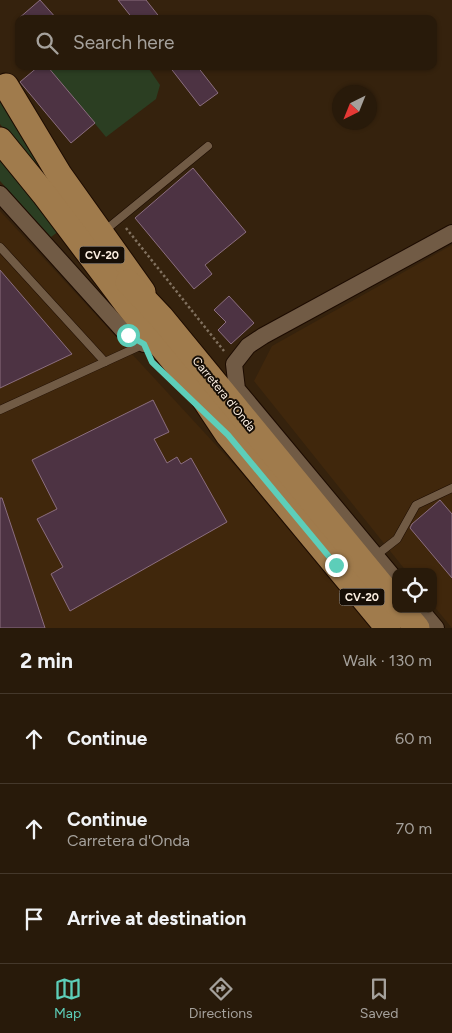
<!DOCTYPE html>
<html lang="en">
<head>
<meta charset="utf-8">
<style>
	:root { --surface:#281a0a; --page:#342718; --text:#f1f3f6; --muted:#a5a19c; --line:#44382b; --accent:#5dceb9 }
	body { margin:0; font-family:Figtree,sans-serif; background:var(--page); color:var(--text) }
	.controls { position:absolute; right:15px; bottom:15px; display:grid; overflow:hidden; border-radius:10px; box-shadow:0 1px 4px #0004 }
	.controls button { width:45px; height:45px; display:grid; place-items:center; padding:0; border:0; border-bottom:1px solid var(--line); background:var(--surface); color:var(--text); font:25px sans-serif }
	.compass { position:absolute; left:332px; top:85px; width:45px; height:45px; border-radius:50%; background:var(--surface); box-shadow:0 1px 4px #0004; rotate:223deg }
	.stop { position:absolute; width:15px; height:15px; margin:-11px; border:4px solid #5dceb9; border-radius:50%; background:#fff }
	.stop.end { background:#5dceb9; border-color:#fff; box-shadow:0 1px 5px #0008 }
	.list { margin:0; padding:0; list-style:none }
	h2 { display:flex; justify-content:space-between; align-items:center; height:65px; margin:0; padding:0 20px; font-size:21px }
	h2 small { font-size:16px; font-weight:400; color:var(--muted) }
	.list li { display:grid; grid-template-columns:32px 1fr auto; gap:15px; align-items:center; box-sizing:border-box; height:90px; padding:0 20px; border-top:1px solid var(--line) }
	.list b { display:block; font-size:19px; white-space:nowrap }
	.list p { margin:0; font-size:16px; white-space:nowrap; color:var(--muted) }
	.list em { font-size:16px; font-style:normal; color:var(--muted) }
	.icon { flex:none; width:28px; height:28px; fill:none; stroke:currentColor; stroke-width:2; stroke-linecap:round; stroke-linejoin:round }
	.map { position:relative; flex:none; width:452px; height:628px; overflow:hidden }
	.search { position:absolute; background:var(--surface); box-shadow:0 1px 4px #0004; left:15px; right:15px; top:15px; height:55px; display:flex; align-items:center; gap:12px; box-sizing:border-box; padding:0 18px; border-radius:10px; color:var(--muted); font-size:19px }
	.sheet { height:335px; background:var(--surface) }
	nav { display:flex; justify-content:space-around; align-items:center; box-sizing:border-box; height:70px; border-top:1px solid var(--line); background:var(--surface); font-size:14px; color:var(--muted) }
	nav a { display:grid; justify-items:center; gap:2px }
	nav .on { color:var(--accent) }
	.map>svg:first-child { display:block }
	.built { fill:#40270c }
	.green { fill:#2b3e22 }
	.building { fill:#4d3343; stroke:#8b6e7f }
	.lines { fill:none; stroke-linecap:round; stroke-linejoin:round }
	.lane-casing { stroke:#1c0b00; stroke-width:9 }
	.street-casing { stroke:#1c0b00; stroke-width:18 }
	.primary-casing { stroke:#1c0b00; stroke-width:27 }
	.path { stroke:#81715f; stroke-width:2.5; stroke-dasharray:2.5 2.5; stroke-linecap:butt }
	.lane { stroke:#715b45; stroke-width:8 }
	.street { stroke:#715b45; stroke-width:16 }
	.primary { stroke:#a07b4c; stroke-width:25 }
	.route { stroke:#5dceb9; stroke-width:6 }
	.labels { text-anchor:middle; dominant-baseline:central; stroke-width:4; stroke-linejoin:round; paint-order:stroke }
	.shield { fill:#160e06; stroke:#b8aca1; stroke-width:1 }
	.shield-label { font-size:11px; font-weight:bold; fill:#fdf0e3 }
	.street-label { font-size:12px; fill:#fdf0e3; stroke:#160e06 }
</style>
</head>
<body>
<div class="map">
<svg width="452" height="628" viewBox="0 0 452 628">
	<rect width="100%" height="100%" fill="#35220d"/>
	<!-- built -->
	<g class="built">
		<path d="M 0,211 L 239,470 L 371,628 L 0,628 Z"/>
		<path d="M 452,245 L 452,628 L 433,605 L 433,572 L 407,572 L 254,381 L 272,346 Z"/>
	</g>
	<!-- green -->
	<g class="green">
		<path d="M 47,66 L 147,66 L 160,85 L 156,99 L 106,137 Z"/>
		<path d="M 0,95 L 55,191 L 0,124 Z"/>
		<path d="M 0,160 L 59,231 L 51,237 L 0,181 Z"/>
	</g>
	<!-- building -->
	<g class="building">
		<path d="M 40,0 L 57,19 L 18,19 Z"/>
		<path d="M 118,0 L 146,0 L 161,19 L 133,19 Z"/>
		<path d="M 39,66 L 47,66 L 95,123 L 71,143 L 20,82 Z"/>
		<path d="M 169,66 L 197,66 L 218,93 L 200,106 Z"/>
		<path d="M 193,168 L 246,232 L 205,265 L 212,274 L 194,289 L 135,218 Z"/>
		<path d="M 0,270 L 72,354 L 0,388 Z"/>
		<path d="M 229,296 L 254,323 L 231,344 L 218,330 L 226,322 L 214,310 Z"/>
		<path d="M 153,400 L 169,432 L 154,439 L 167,463 L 177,457 L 181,464 L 191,458 L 227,522 L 70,611 L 51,574 L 63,567 L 37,519 L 57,509 L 32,460 Z"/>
		<path d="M 0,498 L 2,498 L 45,628 L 0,628 Z"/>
		<path d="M 440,500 L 452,514 L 452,578 L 410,528 L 412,524 Z"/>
	</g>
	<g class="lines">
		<!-- lane casing -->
		<g class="lane-casing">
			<g id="lane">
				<path d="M 103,232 L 208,146"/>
				<path d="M 0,247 L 105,362"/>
				<path d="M 0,410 L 142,345"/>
				<path d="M 374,557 L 397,539 L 416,505 L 452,488"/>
			</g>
		</g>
		<!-- street casing -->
		<g class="street-casing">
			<g id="street">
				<path d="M 0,194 L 127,335 L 144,344"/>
				<path d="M 396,580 L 237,389 L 234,364 L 248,346 L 263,336 L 452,233"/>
				<path d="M 420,609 L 436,628"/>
			</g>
		</g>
		<!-- primary casing -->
		<g class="primary-casing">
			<g id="primary">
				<path d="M 6,86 L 59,174 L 143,292"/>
				<path d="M 0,140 L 44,194 L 126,303 L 200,393 L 228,435 L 388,628"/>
				<path d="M 128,282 L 161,317 L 396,603"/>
				<path d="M 401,609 L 417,628"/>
			</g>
		</g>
		<!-- path -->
		<path class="path" d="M 126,228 L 224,351"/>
		<!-- lane -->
		<use href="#lane" class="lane"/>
		<!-- street -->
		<use href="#street" class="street"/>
		<!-- primary -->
		<use href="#primary" class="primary"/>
	</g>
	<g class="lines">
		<!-- route -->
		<path class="route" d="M 128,335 L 144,344 L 152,362 L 228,435 L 336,565"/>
	</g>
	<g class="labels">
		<!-- shield labels -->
		<g class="shield">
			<rect x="79.5" y="246.5" width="45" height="17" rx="4"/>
			<rect x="339.5" y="588.5" width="45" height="17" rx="4"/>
		</g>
		<g class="shield-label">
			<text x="102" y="255">CV-20</text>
			<text x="362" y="597">CV-20</text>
		</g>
		<!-- street labels -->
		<g class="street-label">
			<text transform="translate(224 394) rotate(51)">Carretera d'Onda</text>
		</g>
	</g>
</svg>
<div class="controls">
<button><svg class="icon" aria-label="locate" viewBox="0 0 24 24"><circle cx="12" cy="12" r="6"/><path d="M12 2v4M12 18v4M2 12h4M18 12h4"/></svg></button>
</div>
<svg class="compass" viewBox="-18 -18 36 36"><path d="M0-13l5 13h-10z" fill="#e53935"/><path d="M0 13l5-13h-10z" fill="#a5a19c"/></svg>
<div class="stop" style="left:128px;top:335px"></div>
<div class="stop end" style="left:336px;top:565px"></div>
<div class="search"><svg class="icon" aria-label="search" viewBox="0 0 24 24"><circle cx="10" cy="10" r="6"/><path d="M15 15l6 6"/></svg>Search here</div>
</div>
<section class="sheet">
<h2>2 min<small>Walk · 130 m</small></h2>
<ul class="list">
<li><svg class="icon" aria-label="ahead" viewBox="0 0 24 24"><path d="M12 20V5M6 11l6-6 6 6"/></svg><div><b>Continue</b></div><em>60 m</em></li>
<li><svg class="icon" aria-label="ahead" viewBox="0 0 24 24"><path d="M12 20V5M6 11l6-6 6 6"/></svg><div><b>Continue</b><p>Carretera d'Onda</p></div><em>70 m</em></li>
<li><svg class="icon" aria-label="arrive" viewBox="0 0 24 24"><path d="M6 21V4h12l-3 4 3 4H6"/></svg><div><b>Arrive at destination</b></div></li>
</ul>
</section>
<nav>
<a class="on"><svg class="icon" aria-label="map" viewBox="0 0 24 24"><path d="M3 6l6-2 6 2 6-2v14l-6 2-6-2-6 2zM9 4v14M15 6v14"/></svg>Map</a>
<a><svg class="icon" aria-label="directions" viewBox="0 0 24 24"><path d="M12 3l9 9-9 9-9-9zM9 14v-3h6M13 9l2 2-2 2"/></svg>Directions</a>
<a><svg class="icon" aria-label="saved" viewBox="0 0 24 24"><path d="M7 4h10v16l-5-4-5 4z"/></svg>Saved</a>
</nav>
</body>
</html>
